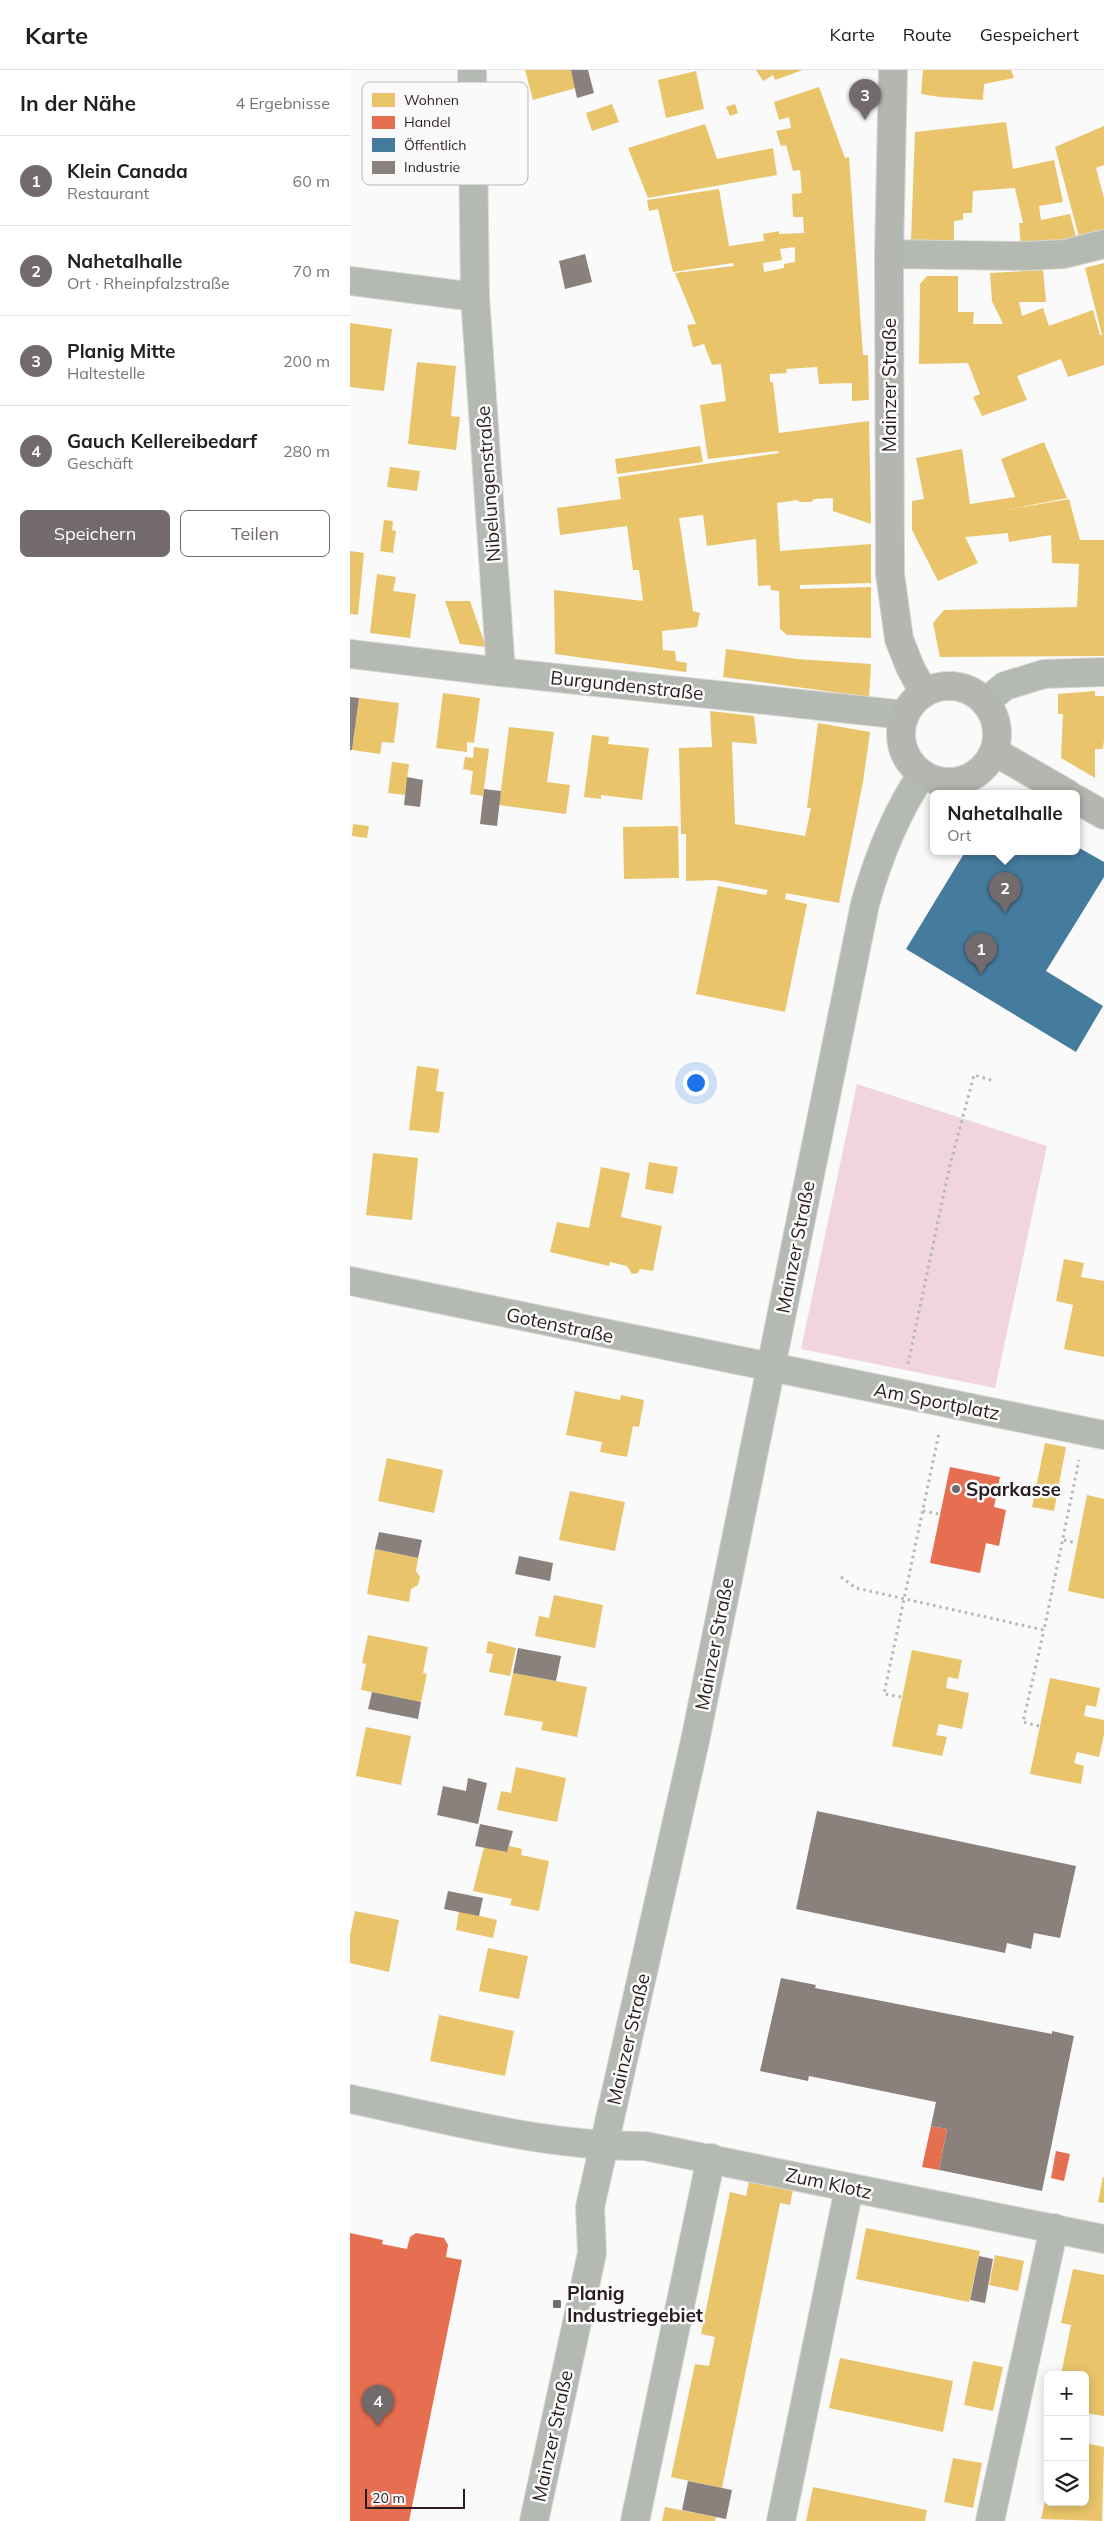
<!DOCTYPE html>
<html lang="de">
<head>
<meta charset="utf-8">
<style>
	:root { --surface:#fff; --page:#f2f2f2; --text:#202124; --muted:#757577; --line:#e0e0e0; --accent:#736a6c }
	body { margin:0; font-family:Mulish,sans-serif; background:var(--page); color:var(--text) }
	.controls { position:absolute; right:15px; bottom:15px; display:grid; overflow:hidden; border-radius:8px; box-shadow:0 2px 12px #0003 }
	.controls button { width:45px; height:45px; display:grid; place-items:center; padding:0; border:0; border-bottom:1px solid var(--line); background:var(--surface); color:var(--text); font:25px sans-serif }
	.scale { position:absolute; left:15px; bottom:12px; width:100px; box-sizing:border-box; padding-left:5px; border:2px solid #2a1c20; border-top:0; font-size:14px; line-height:18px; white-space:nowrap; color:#2a1c20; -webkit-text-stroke:4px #fafafa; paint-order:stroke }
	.you { position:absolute; left:345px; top:1012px; width:18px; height:18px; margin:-12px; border:4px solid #fff; border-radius:50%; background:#1a73e8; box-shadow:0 0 0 8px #1a73e833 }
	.badge { display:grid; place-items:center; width:32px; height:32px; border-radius:50%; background:var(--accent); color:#fff; font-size:16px; font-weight:700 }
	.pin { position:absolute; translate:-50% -41px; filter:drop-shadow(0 1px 2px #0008) }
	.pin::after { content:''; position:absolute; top:26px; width:18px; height:15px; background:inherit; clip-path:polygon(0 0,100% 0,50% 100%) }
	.popup { position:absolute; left:580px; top:720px; width:150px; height:65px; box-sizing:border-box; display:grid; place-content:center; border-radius:8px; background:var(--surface); filter:drop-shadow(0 1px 4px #0005); font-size:16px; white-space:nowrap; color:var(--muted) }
	.popup b { font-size:19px; color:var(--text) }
	.popup::after { content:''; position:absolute; left:50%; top:100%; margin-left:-10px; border:10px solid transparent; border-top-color:var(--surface) }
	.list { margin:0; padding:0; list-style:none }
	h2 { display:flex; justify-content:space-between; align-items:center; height:65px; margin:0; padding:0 20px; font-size:21px }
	h2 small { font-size:16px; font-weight:400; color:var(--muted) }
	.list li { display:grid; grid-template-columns:32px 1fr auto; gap:15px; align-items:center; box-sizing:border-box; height:90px; padding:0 20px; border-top:1px solid var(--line) }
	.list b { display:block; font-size:19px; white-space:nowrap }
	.list p { margin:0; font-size:16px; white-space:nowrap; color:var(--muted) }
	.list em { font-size:16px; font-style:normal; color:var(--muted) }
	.actions { display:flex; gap:10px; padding:15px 20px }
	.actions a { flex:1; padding:11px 0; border:1px solid var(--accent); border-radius:8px; text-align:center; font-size:18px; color:var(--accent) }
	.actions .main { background:var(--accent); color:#fff }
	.icon { flex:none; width:28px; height:28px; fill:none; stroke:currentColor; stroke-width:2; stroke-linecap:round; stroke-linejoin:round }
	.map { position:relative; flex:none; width:754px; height:2451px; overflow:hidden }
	header { display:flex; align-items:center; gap:30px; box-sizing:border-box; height:70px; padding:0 25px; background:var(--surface); border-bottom:1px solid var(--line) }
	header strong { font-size:24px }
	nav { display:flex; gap:28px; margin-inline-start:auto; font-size:18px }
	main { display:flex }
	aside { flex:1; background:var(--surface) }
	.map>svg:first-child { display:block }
	.green { fill:#f1d5dd }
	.homes { fill:#e9c46a; fill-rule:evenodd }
	.shops { fill:#e76f51 }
	.public { fill:#457b9d }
	.industry { fill:#8a817c }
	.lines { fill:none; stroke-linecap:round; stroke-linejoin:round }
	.street-casing { stroke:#d9d6d7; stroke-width:30 }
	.secondary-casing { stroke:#d9d6d7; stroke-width:30 }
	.path { stroke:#b5b7b3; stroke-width:3; stroke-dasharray:2.5 4; stroke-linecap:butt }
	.street { stroke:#b4b9b1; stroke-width:28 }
	.secondary { stroke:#b3b7b0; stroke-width:28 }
	.poi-dot { fill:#736a6c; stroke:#fafafa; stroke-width:2 }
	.labels { text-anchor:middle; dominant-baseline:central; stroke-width:5; stroke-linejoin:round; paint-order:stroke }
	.street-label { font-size:19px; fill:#2a1c20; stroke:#fafafa }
	.poi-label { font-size:19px; font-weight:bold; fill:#2a1c20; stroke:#fafafa; text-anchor:start }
	.key { fill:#fafafa; stroke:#bcb7b9; stroke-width:1 }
	.key-label { font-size:14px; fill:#2a1c20 }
</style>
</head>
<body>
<header>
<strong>Karte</strong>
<nav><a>Karte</a><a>Route</a><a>Gespeichert</a></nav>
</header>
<main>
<aside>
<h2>In der Nähe<small>4 Ergebnisse</small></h2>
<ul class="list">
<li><span class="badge">1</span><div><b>Klein Canada</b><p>Restaurant</p></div><em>60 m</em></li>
<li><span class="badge">2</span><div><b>Nahetalhalle</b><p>Ort · Rheinpfalzstraße</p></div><em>70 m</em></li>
<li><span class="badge">3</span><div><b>Planig Mitte</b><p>Haltestelle</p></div><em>200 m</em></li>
<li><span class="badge">4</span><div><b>Gauch Kellereibedarf</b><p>Geschäft</p></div><em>280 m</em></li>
</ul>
<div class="actions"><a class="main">Speichern</a><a>Teilen</a></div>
</aside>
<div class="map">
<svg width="754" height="2451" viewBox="0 0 754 2451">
	<rect width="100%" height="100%" fill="#fafafa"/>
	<!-- green -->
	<path class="green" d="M 507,1014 L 697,1076 L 645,1318 L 451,1279 Z"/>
	<!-- homes -->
	<g class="homes">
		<path d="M 175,0 L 221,0 L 226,18 L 183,30 Z"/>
		<path d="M 406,0 L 453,0 L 425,10 L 423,5 L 413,11 Z"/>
		<path d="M 573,0 L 661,0 L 664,8 L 634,14 L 633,30 L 590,27 L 571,24 Z"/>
		<path d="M 346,1 L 354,39 L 316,48 L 308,10 Z"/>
		<path d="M 469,17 L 495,88 L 499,87 L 513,285 L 518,285 L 519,330 L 502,331 L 502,313 L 469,314 L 467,297 L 436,299 L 437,303 L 420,304 L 420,312 L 423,312 L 429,363 L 519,351 L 521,454 L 483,441 L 483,428 L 464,429 L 461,432 L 450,432 L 447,430 L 427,433 L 430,481 L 521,474 L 521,513 L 450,515 L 450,519 L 521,517 L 521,568 L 437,565 L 430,559 L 429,521 L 421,520 L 420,515 L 408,516 L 406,469 L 357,476 L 353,445 L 329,448 L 343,541 L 350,543 L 347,557 L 312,561 L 313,580 L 325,581 L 326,591 L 337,593 L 336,602 L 205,584 L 204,520 L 293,531 L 289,500 L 283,500 L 277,456 L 210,465 L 207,438 L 271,429 L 268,407 L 429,383 L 428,381 L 358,389 L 350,335 L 376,331 L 371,294 L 362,295 L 354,274 L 343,277 L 337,255 L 346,254 L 325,203 L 384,196 L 383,193 L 323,202 L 308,139 L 299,141 L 297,130 L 369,119 L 379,176 L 414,171 L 413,164 L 429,161 L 429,164 L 454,163 L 453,147 L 443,147 L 442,124 L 452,123 L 450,100 L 443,101 L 436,75 L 431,76 L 426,61 L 441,58 L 439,47 L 429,50 L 424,32 ZM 445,177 L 445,192 L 434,194 L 434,198 L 414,202 L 413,193 L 432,190 L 430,179 Z"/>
		<path d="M 262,34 L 269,52 L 242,61 L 236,43 Z"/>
		<path d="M 385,34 L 388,43 L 380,46 L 376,37 Z"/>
		<path d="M 656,52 L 663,99 L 704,90 L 713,132 L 689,136 L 691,150 L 720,144 L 726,167 L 684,178 L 671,177 L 669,153 L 673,153 L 665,118 L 623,121 L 622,143 L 613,143 L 613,150 L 604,151 L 604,171 L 561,171 L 565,62 Z"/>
		<path d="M 355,54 L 367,89 L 423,78 L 427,105 L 298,128 L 278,78 Z"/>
		<path d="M 754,56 L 754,95 L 746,98 L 754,128 L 754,160 L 729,167 L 705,77 Z"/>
		<path d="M 754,193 L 754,295 L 718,307 L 711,289 L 667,306 L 677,330 L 632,346 L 623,327 L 630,324 L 618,293 L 569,294 L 570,214 L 577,206 L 608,206 L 608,242 L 624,242 L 623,254 L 653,254 L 642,231 L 640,203 L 693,200 L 696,232 L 669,232 L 672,246 L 693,238 L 699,256 L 743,240 L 750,265 L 752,265 L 735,198 Z"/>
		<path d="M 0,253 L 42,259 L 34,321 L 0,317 Z"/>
		<path d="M 67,292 L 106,296 L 101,346 L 110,347 L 106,380 L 58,374 Z"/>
		<path d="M 694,372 L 717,428 L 656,440 L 719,429 L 730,470 L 754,470 L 754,586 L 590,587 L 583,553 L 594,540 L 727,537 L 729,494 L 702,493 L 701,465 L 659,472 L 658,463 L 615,467 L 628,493 L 588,511 L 562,460 L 562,431 L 574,429 L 566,388 L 612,379 L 620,434 L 665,427 L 651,389 Z"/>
		<path d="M 350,376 L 353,392 L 267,404 L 265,389 Z"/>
		<path d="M 40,397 L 70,401 L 67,421 L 37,417 Z"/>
		<path d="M 34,450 L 43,451 L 42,460 L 46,461 L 43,483 L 30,481 Z"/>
		<path d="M 0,481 L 14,483 L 8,545 L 0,544 Z"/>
		<path d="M 27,504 L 46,507 L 43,521 L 66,524 L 60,568 L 20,563 Z"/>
		<path d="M 95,531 L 120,531 L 136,577 L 110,574 Z"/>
		<path d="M 376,579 L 447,589 L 521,594 L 519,627 L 373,607 Z"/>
		<path d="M 745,621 L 745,626 L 754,626 L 754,670 L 753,679 L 745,679 L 745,708 L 711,688 L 713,644 L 708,644 L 708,624 Z"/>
		<path d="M 93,623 L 130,628 L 124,673 L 117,672 L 117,682 L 86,678 Z"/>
		<path d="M 9,628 L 49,633 L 44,673 L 32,672 L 30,684 L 2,680 Z"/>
		<path d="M 360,641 L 404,646 L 407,674 L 382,672 L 385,754 L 455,766 L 461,738 L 457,738 L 468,653 L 520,662 L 513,712 L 489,833 L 436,823 L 435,829 L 457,834 L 435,942 L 346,924 L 368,816 L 416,825 L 418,820 L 365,810 L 336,811 L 336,764 L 331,764 L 329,678 L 362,677 Z"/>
		<path d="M 159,657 L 204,662 L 197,712 L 220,715 L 216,744 L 149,735 Z"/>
		<path d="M 242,665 L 259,667 L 258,674 L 299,678 L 292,730 L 251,725 L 251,729 L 234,727 Z"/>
		<path d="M 124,677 L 139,679 L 133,726 L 120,724 L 123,701 L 113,699 L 115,687 L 123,688 Z"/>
		<path d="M 42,692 L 59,694 L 55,725 L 38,723 Z"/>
		<path d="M 3,754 L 19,756 L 17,768 L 2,766 Z"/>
		<path d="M 328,756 L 329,808 L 274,809 L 273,757 Z"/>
		<path d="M 67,996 L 89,999 L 86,1021 L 94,1022 L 89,1063 L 59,1060 Z"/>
		<path d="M 23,1083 L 68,1088 L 62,1150 L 16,1145 Z"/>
		<path d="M 299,1092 L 328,1097 L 323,1124 L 295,1119 Z"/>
		<path d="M 251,1097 L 280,1103 L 271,1147 L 312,1156 L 303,1201 L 290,1199 L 288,1203 L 282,1204 L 277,1196 L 260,1192 L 259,1196 L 200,1182 L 207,1152 L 239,1158 Z"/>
		<path d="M 714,1189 L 734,1193 L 731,1207 L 754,1211 L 754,1287 L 714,1279 L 723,1235 L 706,1231 Z"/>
		<path d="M 225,1321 L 270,1330 L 271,1325 L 294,1330 L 289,1357 L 283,1356 L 277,1387 L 250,1382 L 252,1372 L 216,1365 Z"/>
		<path d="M 695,1373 L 716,1377 L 704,1441 L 682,1437 Z"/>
		<path d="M 37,1388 L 93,1400 L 84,1443 L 28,1431 Z"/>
		<path d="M 220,1421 L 275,1432 L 265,1481 L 209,1470 Z"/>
		<path d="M 737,1425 L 754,1429 L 754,1529 L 718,1521 Z"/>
		<path d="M 25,1479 L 68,1488 L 66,1501 L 70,1507 L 68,1515 L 61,1519 L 59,1532 L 17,1524 Z"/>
		<path d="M 204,1525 L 253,1535 L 245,1578 L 185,1566 L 189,1546 L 199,1548 Z"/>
		<path d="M 18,1565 L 78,1577 L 73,1603 L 77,1604 L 71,1632 L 11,1620 L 16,1594 L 12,1593 Z"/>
		<path d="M 138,1571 L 166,1578 L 160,1606 L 139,1602 L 143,1584 L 136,1583 Z"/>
		<path d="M 562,1580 L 612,1590 L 608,1609 L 598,1607 L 596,1618 L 619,1623 L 612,1659 L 589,1654 L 586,1665 L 597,1667 L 592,1686 L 542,1676 Z"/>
		<path d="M 163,1603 L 237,1617 L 227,1667 L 191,1660 L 193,1652 L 154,1645 Z"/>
		<path d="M 700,1608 L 750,1618 L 746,1637 L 736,1635 L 734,1646 L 754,1650 L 754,1665 L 749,1687 L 727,1682 L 724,1693 L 734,1696 L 731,1714 L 680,1704 Z"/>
		<path d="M 16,1657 L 61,1666 L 51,1715 L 6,1706 Z"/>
		<path d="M 166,1697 L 216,1708 L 207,1752 L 147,1740 L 151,1721 L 161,1723 Z"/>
		<path d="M 159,1776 L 172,1779 L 171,1785 L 199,1791 L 189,1841 L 160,1835 L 162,1829 L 123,1821 L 134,1777 L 157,1782 Z"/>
		<path d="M 5,1841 L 49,1850 L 39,1902 L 0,1893 L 0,1865 Z"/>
		<path d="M 109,1841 L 147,1850 L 143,1868 L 106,1860 Z"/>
		<path d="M 138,1878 L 178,1886 L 169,1929 L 129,1921 Z"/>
		<path d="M 89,1945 L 164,1961 L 155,2006 L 80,1991 Z"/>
		<path d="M 753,2107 L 754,2107 L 754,2133 L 748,2132 Z"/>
		<path d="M 399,2111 L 443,2120 L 440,2135 L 430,2133 L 372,2418 L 321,2407 L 345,2294 L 359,2296 L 365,2267 L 351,2264 L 380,2122 L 396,2126 Z"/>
		<path d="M 516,2158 L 630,2181 L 619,2232 L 506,2209 Z"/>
		<path d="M 645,2185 L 674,2191 L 668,2221 L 639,2215 Z"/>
		<path d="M 723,2199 L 754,2205 L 754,2346 L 735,2343 L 735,2305 L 711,2305 L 721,2255 L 711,2253 Z"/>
		<path d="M 490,2288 L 603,2311 L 593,2362 L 479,2338 Z"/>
		<path d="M 623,2291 L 653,2297 L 643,2341 L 614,2335 Z"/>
		<path d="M 735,2373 L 754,2377 L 752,2451 L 691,2449 L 697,2422 L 698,2432 L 735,2432 Z"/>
		<path d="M 603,2388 L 632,2393 L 623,2438 L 594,2432 Z"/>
		<path d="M 463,2417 L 577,2440 L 575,2451 L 456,2451 Z"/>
		<path d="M 315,2437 L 366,2447 L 365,2451 L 312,2451 Z"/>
	</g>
	<!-- shops -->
	<g class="shops">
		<path d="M 600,1397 L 650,1407 L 644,1437 L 656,1440 L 649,1476 L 636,1473 L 630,1503 L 580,1493 Z"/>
		<path d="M 581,2056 L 597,2059 L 589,2100 L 572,2097 Z"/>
		<path d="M 706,2081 L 720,2084 L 714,2111 L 701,2108 Z"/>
		<path d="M 0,2163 L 33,2170 L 32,2174 L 57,2179 L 60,2167 L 66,2163 L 94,2168 L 98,2175 L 96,2187 L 112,2190 L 59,2451 L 0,2451 Z"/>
	</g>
	<!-- public -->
	<path class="public" d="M 726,776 L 754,792 L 754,807 L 696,901 L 753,936 L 726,982 L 556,879 L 615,782 L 726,782 Z"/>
	<!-- industry -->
	<g class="industry">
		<path d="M 221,0 L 238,0 L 244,23 L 227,28 Z"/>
		<path d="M 235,184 L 242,212 L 215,219 L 209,191 Z"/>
		<path d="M 0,627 L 9,628 L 2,680 L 0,680 Z"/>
		<path d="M 57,707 L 73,710 L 70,737 L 54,735 Z"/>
		<path d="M 134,719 L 151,721 L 147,756 L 130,754 Z"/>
		<path d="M 29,1462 L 72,1470 L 68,1488 L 25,1479 Z"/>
		<path d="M 169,1486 L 203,1493 L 200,1511 L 165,1504 Z"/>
		<path d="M 168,1578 L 211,1586 L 206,1611 L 163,1603 Z"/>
		<path d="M 22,1622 L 71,1632 L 68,1649 L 18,1639 Z"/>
		<path d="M 118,1708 L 137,1713 L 128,1754 L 87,1745 L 93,1716 L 116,1721 Z"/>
		<path d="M 467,1741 L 726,1796 L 710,1868 L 684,1863 L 681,1879 L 657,1873 L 655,1883 L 446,1839 Z"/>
		<path d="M 130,1754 L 163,1761 L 157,1782 L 125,1776 Z"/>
		<path d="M 98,1821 L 133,1828 L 129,1846 L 94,1839 Z"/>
		<path d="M 431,1908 L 466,1915 L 465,1918 L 702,1964 L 702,1961 L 724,1966 L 692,2121 L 589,2100 L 597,2059 L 581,2056 L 586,2032 L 459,2006 L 458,2011 L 410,2001 Z"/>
		<path d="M 629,2186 L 643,2189 L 635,2233 L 620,2230 Z"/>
		<path d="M 338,2411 L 382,2420 L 376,2449 L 332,2440 Z"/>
	</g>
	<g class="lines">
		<!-- street casing -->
		<g class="street-casing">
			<g id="street">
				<path d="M 122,0 L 125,227 L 151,602"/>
				<path d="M 539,184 L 676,186 L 714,184 L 754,174"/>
				<path d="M 0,211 L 125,227"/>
				<path d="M 0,584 L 151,602 L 555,645"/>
				<path d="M 635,632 L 655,616 L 694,604 L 754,602"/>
				<path d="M 0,1211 L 754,1365"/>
				<path d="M 0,2029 C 97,2049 195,2077 295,2076 L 754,2169"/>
				<path d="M 184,2451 L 242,2183 L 240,2137 L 345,1671 L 515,834 C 528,788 545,744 572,704"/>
				<path d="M 285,2451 L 361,2088"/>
				<path d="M 431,2451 L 499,2118"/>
				<path d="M 640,2451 L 704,2158"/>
			</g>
		</g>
		<!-- secondary casing -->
		<g class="secondary-casing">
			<g id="secondary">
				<path d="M 543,0 L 539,184 L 540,504 L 549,569 L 560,597 L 574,623"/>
				<circle cx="599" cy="664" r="48"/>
				<path d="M 645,682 L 718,724"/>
				<path d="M 726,729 L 754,745"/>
			</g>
		</g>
		<!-- path -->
		<g class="path">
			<path d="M 558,1294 L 599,1099 L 624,1005 L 641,1010"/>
			<path d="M 573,1441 L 588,1444"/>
			<path d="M 714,1470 L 726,1473"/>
			<path d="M 491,1507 L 506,1518 L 694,1560 L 729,1390"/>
			<path d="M 551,1627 L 534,1624 L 589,1363"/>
			<path d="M 689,1656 L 673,1652 L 694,1560"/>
		</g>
		<!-- street -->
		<use href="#street" class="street"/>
		<!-- secondary -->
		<use href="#secondary" class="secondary"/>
	</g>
	<!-- markers -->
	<g class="poi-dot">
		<circle cx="606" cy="1419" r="5"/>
		<rect x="202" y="2229" width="10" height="10" rx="2.5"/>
	</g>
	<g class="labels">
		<!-- street labels -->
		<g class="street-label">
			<text transform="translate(539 315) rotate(-90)">Mainzer Straße</text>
			<text transform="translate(138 414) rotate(-94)">Nibelungenstraße</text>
			<text transform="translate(277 615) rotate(6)">Burgundenstraße</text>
			<text transform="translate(445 1177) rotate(-79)">Mainzer Straße</text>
			<text transform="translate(210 1255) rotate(12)">Gotenstraße</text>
			<text transform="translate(587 1331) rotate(11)">Am Sportplatz</text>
			<text transform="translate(364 1574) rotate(-79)">Mainzer Straße</text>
			<text transform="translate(278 1969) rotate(-77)">Mainzer Straße</text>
			<text transform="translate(479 2113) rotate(12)">Zum Klotz</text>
			<text transform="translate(202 2366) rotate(-78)">Mainzer Straße</text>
		</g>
		<!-- poi labels -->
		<g class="poi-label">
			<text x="616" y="1419">Sparkasse</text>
			<text x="217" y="2223">Planig<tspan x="217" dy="22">Industriegebiet</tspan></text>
		</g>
	</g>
	<!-- legend -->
	<rect x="12" y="12" width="166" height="103" rx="8" class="key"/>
	<rect x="22" y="23" width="23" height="14" fill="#e9c46a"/>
	<rect x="22" y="46" width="23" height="13" fill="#e76f51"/>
	<rect x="22" y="68" width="23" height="14" fill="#457b9d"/>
	<rect x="22" y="91" width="23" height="13" fill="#8a817c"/>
	<g class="key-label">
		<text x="54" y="35">Wohnen</text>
		<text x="54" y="57">Handel</text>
		<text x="54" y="80">Öffentlich</text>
		<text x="54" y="102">Industrie</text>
	</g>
</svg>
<div class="controls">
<button>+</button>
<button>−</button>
<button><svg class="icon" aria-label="layers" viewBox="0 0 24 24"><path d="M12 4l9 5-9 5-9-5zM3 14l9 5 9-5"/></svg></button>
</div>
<div class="scale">20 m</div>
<div class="you"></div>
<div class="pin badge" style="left:631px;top:904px">1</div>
<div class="pin badge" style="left:655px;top:843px">2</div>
<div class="popup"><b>Nahetalhalle</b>Ort</div>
<div class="pin badge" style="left:515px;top:50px">3</div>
<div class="pin badge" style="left:28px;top:2356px">4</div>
</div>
</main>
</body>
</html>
